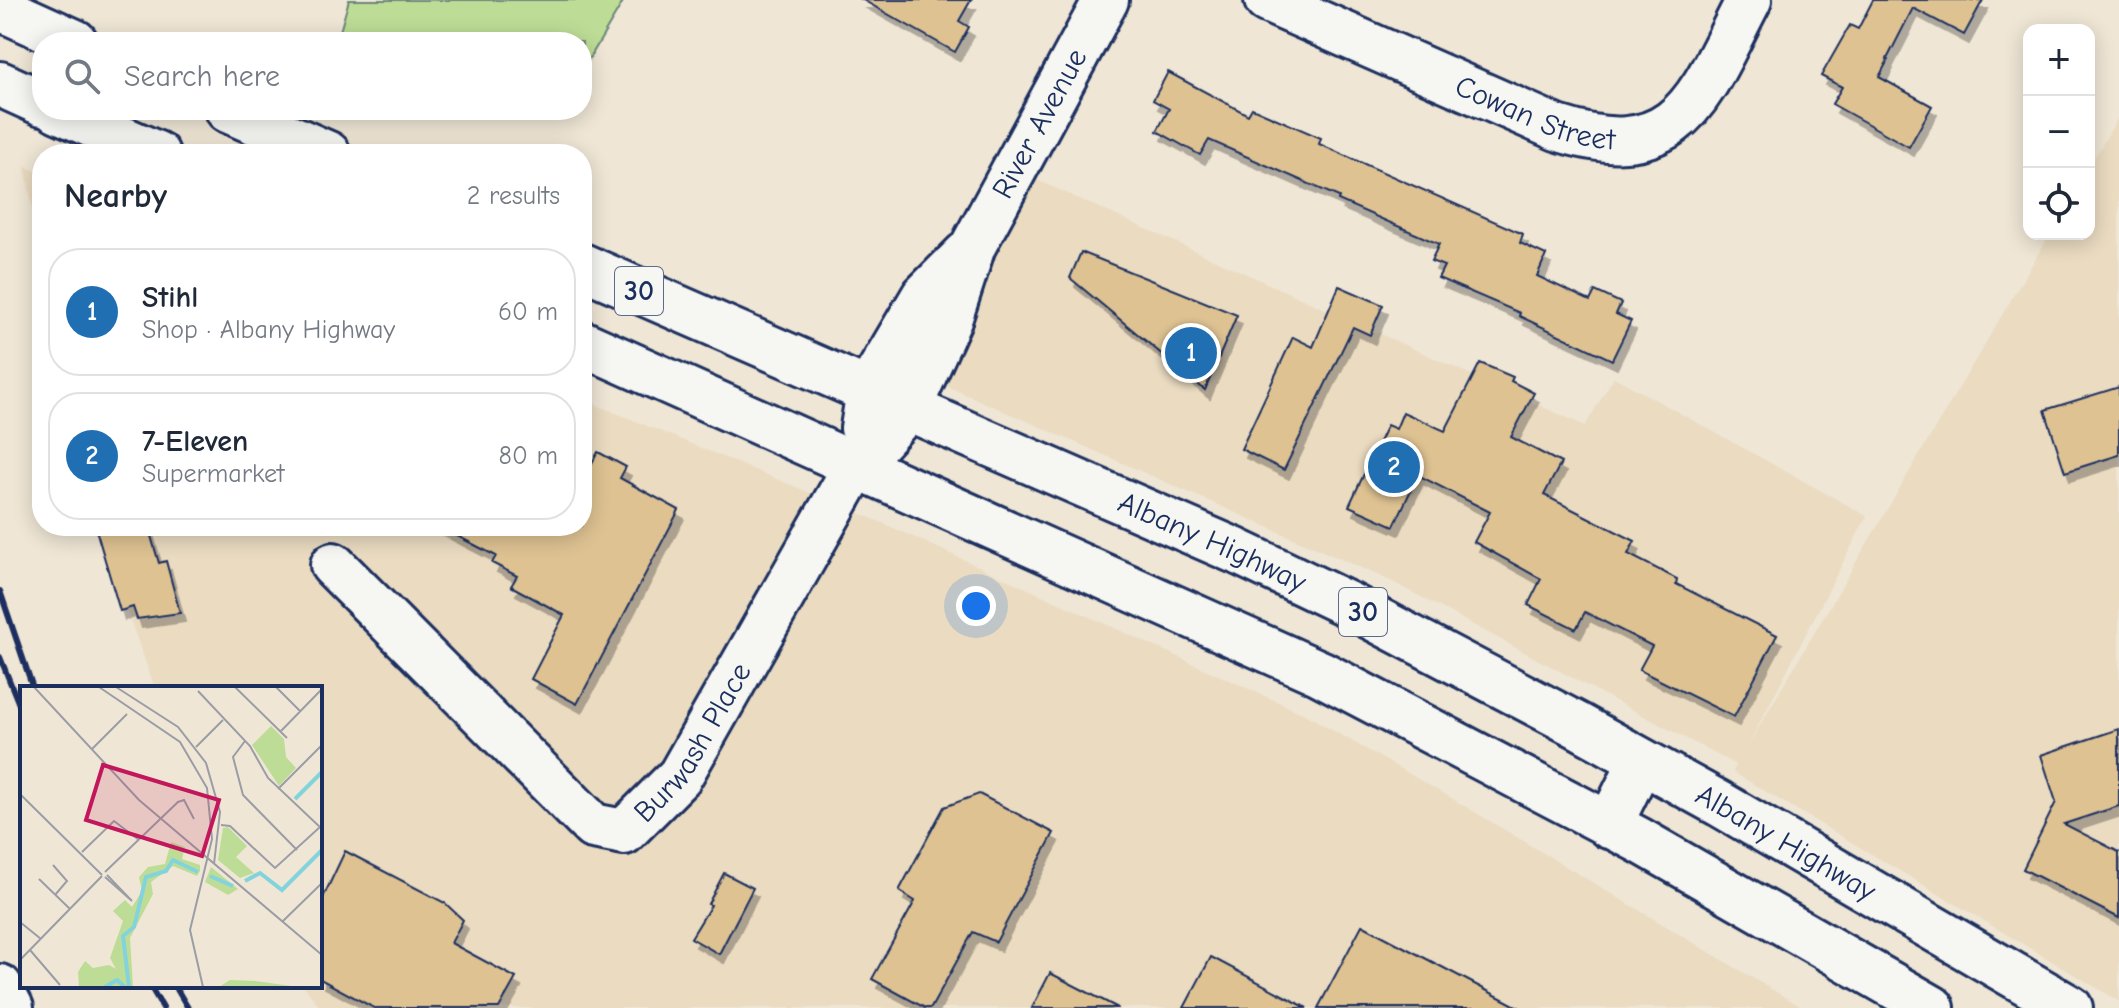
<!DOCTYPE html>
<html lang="en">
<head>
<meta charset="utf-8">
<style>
	:root { --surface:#fff; --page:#f2f2f3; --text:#1f2937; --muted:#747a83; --line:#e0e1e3; --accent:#1f6fb2 }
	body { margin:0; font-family:"Comic Neue",sans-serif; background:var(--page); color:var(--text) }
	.controls { position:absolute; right:24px; top:24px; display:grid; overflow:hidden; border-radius:16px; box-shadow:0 4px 20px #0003 }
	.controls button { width:72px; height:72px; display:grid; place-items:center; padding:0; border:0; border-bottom:2px solid var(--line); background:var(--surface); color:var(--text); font:40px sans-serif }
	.you { position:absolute; left:976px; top:606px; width:28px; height:28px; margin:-20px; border:6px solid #fff; border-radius:50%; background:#1a73e8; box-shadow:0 0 0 12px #1a73e833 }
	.badge { display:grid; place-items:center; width:52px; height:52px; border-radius:50%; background:var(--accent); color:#fff; font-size:26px; font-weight:700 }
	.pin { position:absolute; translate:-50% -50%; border:4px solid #fff; box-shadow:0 2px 8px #0006 }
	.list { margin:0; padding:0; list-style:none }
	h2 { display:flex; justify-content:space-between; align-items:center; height:104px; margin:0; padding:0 32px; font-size:34px }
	h2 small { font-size:26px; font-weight:400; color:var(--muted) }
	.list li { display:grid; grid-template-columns:52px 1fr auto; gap:24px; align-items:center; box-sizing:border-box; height:128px; margin:0 16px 16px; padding:0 16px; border:2px solid var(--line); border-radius:32px }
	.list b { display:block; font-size:30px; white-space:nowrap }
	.list p { margin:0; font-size:26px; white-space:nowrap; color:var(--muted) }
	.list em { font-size:26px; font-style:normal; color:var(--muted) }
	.icon { flex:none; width:44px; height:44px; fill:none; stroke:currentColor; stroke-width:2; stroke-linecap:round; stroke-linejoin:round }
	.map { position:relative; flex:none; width:2119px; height:1008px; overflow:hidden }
	.search { position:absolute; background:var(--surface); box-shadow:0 4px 20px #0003; left:32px; top:32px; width:560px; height:88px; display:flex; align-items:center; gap:20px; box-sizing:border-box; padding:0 28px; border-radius:32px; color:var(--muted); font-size:30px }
	.panel { position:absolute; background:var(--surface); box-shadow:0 4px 20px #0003; left:32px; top:144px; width:560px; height:392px; border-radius:32px }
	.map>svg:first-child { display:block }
	.built { fill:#eadbc1 }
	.green { fill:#bddd96; stroke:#6c867a; stroke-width:2 }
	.building { fill:#dec292; stroke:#1b2f5e; stroke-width:2; filter:url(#shadow) }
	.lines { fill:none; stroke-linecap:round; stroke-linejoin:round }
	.minor-casing { stroke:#1b2f5e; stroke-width:50 }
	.major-casing { stroke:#1b2f5e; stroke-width:50 }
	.highway-casing { stroke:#1b2f5e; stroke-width:50 }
	.minor { stroke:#f6f6f2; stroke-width:44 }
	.major { stroke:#f6f6f2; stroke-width:44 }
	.highway { stroke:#f6f6f2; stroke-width:44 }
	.rail { stroke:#1b2f5e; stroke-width:6 }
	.labels { text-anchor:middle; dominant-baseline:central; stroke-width:6; stroke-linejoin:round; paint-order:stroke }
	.shield { fill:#f6f6f2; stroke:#5d6b8a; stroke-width:2 }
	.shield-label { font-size:28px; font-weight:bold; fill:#1b2f5e }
	.street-label { font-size:30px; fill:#1b2f5e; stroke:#f6f6f2 }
	.inset-river { fill:none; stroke:#82d3dc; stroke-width:4 }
	.inset-road { fill:none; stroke:#9a9da5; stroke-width:2 }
	.view { fill:#c2185b; fill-opacity:0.15; stroke:#c2185b; stroke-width:4 }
	.inset-edge { fill:none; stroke:#1b2f5e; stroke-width:4 }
</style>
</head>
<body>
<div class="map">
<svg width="2119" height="1008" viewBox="0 0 2119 1008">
	<defs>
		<filter id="shadow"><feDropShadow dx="5" dy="9" stdDeviation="0" flood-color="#0004"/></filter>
	</defs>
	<rect width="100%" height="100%" fill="#efe6d5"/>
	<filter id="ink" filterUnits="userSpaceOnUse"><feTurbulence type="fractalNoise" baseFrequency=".0125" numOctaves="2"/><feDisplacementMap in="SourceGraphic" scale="16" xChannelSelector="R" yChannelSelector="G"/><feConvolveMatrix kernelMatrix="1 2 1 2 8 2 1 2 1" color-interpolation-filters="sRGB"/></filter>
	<g filter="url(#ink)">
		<!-- built -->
		<g class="built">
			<path d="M 2119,116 L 2119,1001 L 1733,772 L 1736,765 L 1391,581 L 906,368 L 1010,168 L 1585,426 L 1614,377 L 1867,516 L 1747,747 L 2050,234 L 2089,234 L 2089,167 Z"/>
			<path d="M 25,166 L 42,174 L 42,262 Z"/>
			<path d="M 582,399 L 878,521 L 1304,714 L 1451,798 L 1803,1008 L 321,1008 L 304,986 L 320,986 L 320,688 L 155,688 L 96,526 L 582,526 Z"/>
		</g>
		<!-- green -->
		<path class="green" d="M 349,0 L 624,0 L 588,61 L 582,62 L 582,42 L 337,42 Z"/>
		<!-- building -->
		<g class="building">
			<path d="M 863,0 L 971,0 L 959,21 L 969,27 L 955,52 Z"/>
			<path d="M 1873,0 L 1983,0 L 1964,35 L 1913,8 L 1887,59 L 1888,60 L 1879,77 L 1932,106 L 1909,147 L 1832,104 L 1842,87 L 1821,76 L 1850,25 L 1858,29 Z"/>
			<path d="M 1168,72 L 1248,115 L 1252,108 L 1321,138 L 1319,144 L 1523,234 L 1520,243 L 1546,255 L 1537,276 L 1590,301 L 1595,291 L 1621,303 L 1616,314 L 1631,321 L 1612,360 L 1519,316 L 1520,313 L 1438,278 L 1444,266 L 1431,261 L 1439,244 L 1338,200 L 1339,197 L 1209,140 L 1200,155 L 1157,131 L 1169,109 L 1153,100 Z"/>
			<path d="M 1081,252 L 1237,315 L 1205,390 L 1070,278 Z"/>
			<path d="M 1339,286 L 1383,305 L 1370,335 L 1353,327 L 1284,470 L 1241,449 L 1293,337 L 1313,347 Z"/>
			<path d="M 1480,363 L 1513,377 L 1511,381 L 1534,393 L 1511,437 L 1561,463 L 1544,495 L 1635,541 L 1628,554 L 1677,579 L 1676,584 L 1777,635 L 1734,717 L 1639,670 L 1652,646 L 1585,612 L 1576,629 L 1528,605 L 1541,579 L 1474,542 L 1490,512 L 1418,475 L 1394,526 L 1349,506 L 1387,425 L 1396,429 L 1403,412 L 1445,431 Z"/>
			<path d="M 2119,387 L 2119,455 L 2065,472 L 2045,410 Z"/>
			<path d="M 598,452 L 626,467 L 620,478 L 679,510 L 577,704 L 531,679 L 564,615 L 511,586 L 517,576 L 492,563 L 496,556 L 438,526 L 582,526 L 582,481 Z"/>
			<path d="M 95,526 L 148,526 L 159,563 L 166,561 L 180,613 L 137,619 L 133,607 L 120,611 Z"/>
			<path d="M 2119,729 L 2119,806 L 2064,824 L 2119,852 L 2119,918 L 2023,869 L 2056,802 L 2041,755 Z"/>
			<path d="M 979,794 L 1054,833 L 996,942 L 973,932 L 931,1008 L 925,1008 L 872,979 L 915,901 L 899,891 L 944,807 Z"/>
			<path d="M 345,851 L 445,903 L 463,920 L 451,943 L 516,978 L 499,1008 L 374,1008 L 320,979 L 320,904 Z"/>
			<path d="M 724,873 L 753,888 L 719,954 L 691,938 L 711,905 L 708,904 Z"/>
			<path d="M 1362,925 L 1520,1008 L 1318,1008 Z"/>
			<path d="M 1211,957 L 1307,1008 L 1184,1008 Z"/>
			<path d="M 1050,973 L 1118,1008 L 1032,1008 Z"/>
		</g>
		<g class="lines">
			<!-- minor casing -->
			<g class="minor-casing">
				<g id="minor">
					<path id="s1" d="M 1267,0 L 1557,128 C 1682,169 1700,93 1749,0"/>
					<path d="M 863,428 L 869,389 L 924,296 L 966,254"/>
					<path id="s2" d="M 333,565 L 593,826 L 624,832 L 680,776 L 856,466 L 909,408 L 949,320 L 973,246 L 1106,0"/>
				</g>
			</g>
			<!-- major casing -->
			<g class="major-casing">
				<path id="major" d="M 0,987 L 11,1008"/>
			</g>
			<!-- highway casing -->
			<g class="highway-casing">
				<g id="highway">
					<path d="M 0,8 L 75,42"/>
					<path d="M 0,84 L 42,103"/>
					<path d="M 58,110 L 157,154"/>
					<path d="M 228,110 L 328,154"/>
					<path id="s3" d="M 582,266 L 1236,551 L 1347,604 L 1577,725 L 1720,804 L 2070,1008"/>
					<path d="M 582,343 L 1320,673 L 1639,840 L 1932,1008"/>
					<path d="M 1609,826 L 1641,761"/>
				</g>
			</g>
			<!-- minor -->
			<use href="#minor" class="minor"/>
			<!-- major -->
			<use href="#major" class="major"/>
			<!-- highway -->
			<use href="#highway" class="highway"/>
			<!-- rail -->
			<g class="rail">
				<path d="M 0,591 L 33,688"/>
				<path d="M 0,657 L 22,712"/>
				<path d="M 150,986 L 163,1008"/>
				<path d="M 175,986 L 188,1008"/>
			</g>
		</g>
	</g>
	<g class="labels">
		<!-- shield labels -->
		<g class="shield">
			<rect x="615" y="267" width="48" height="48" rx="6"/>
			<rect x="1339" y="588" width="48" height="48" rx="6"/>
		</g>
		<g class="shield-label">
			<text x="639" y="291">30</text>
			<text x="1363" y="612">30</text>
		</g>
		<!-- street labels -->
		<g class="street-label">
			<text stroke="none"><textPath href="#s1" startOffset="292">Cowan Street</textPath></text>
			<text stroke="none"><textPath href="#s2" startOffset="1228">River Avenue</textPath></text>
			<text stroke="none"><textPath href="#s3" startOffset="688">Albany Highway</textPath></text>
			<text stroke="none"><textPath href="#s2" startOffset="514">Burwash Place</textPath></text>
			<text stroke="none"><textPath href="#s3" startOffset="1336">Albany Highway</textPath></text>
		</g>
	</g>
	<!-- overview -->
	<g transform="translate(20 686)">
		<rect width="302" height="302" fill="#efe6d5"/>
		<path d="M 251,40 L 264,53 L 266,71 L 276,82 L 259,100 L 232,59 ZM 208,141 L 227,160 L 216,171 L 234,187 L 220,192 L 198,174 L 203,142 ZM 151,156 L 165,161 L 162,173 L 180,179 L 180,185 L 177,190 L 153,180 L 131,196 L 133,208 L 110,252 L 113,301 L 59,301 L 58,286 L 65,275 L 73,282 L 89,279 L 96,283 L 90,272 L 103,235 L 93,225 L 105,214 L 112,221 L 122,205 L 119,191 L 128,181 L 145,178 ZM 191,181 L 218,203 L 208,209 L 185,196 ZM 210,294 L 235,295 L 279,301 L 199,301 Z" fill="#bddd96"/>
		<path class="inset-river" d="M 275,113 L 302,86M 190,190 L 213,200M 225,195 L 240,187 L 262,204 L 302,164M 85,301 L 97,294 L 105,301M 109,301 L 103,250 L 114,241 L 126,191 L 146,185 L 153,174 L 178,186"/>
		<path class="inset-road" d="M 14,1 L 119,114 L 302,269M 79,1 L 160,56 L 187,102 L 192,153 L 170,244 L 183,301M 96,1 L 158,41 L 186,77 L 200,126 L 194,178M 215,1 L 267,52M 256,1 L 280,25M 178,5 L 230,60 L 248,92 L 302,143M 260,46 L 302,3M 225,55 L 213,71 L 223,109 L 277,164M 176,61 L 203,34M 72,63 L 107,28M 258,103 L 302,59M 0,108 L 82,189M 201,139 L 210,140 L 255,182 L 300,141M 62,166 L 94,135 L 119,154M 33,179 L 47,195 L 35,209M 85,186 L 158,116 L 164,114 L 174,133M 85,191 L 112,215 L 87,189M 19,193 L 50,223M 263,235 L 302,197M 0,236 L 21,253M 10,264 L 40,299M 0,274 L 82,190"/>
		<path class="view" d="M 83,79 L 199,114 L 182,170 L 66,134 Z"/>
		<rect width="302" height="302" class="inset-edge"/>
	</g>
</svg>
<div class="controls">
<button>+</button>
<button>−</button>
<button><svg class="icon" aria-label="locate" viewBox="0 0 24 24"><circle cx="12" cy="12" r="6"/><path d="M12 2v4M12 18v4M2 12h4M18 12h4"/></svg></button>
</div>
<div class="you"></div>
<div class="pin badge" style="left:1191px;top:353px">1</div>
<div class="pin badge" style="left:1394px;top:467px">2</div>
<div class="search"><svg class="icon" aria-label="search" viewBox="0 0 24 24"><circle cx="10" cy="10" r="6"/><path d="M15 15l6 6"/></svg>Search here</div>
<section class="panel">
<h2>Nearby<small>2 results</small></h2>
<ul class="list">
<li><span class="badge">1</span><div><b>Stihl</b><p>Shop · Albany Highway</p></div><em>60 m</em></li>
<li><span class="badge">2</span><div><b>7-Eleven</b><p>Supermarket</p></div><em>80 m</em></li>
</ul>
</section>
</div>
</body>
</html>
